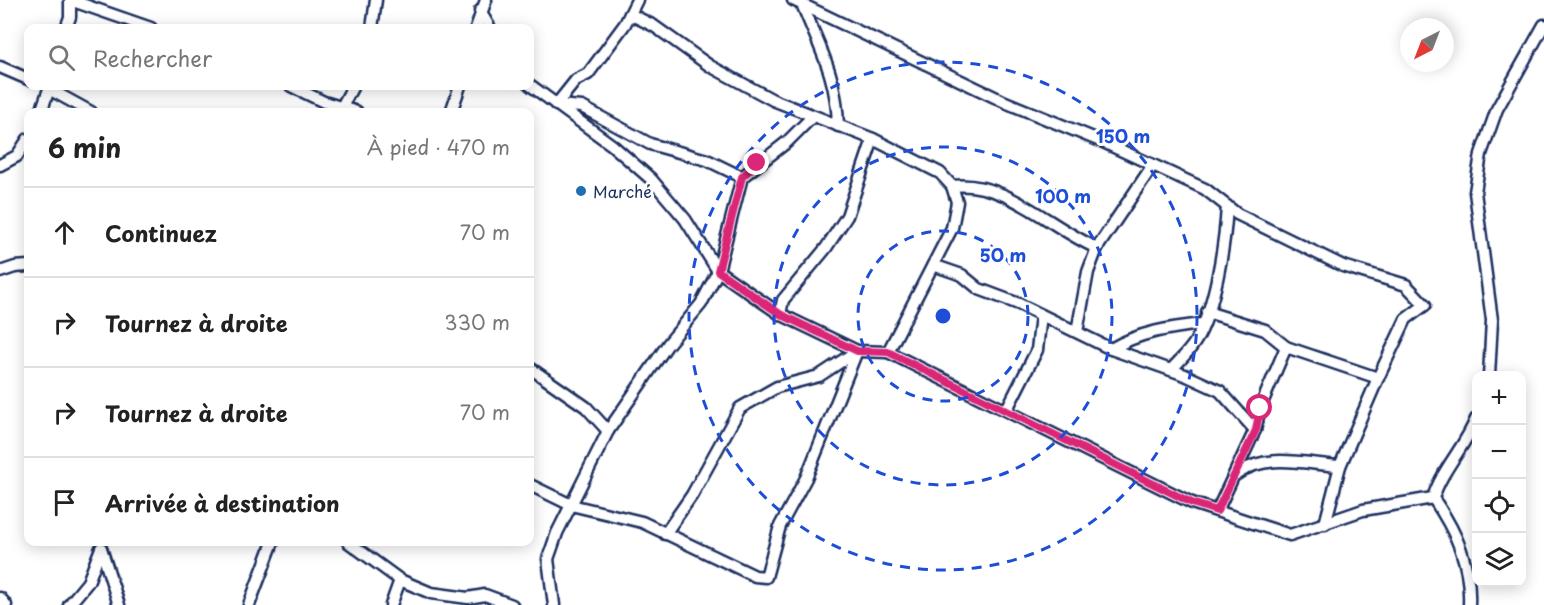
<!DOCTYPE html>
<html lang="fr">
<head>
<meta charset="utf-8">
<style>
	:root { --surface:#fff; --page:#f6f6f6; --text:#222; --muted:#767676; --line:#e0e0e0 }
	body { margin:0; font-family:"Playpen Sans",sans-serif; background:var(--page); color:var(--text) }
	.controls { position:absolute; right:18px; bottom:18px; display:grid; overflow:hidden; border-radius:12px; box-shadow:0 3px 15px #0003 }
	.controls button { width:54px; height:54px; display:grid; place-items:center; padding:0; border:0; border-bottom:2px solid var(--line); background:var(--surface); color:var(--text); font:30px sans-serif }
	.compass { position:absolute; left:1400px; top:18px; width:54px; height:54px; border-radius:50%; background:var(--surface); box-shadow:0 3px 15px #0003; rotate:222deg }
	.stop { position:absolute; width:18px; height:18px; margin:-14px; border:4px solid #db2777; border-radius:50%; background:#fff }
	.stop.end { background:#db2777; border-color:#fff; box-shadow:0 2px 6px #0008 }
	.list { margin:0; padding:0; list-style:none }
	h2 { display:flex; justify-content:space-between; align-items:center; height:78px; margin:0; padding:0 24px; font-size:26px }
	h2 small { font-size:20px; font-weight:400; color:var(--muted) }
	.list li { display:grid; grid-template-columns:39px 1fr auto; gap:18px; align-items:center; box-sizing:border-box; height:90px; padding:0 24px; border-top:2px solid var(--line) }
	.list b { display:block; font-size:22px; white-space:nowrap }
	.list em { font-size:20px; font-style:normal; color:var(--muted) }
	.icon { flex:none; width:33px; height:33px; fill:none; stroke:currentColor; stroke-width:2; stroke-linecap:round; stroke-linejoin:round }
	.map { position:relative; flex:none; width:1544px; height:605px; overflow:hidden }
	.search { position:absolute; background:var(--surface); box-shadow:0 3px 15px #0003; left:24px; top:24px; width:510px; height:66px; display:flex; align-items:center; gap:15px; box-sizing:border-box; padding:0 21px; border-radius:12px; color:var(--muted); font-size:22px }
	.panel { position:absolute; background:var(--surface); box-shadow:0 3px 15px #0003; left:24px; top:108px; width:510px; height:438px; border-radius:12px }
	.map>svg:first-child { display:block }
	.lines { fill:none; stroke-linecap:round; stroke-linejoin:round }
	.minor-casing { stroke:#1b2f5e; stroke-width:15 }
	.minor { stroke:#fff; stroke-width:10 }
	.route { stroke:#db2777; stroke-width:8 }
	.ring { fill:none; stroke:#1d4ed8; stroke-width:3; stroke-dasharray:10 8 }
	.poi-dot { fill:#1f6fb2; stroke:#fff; stroke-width:2 }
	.labels { text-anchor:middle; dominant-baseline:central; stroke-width:6; stroke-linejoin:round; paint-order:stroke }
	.poi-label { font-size:16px; fill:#1b2f5e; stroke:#fff; text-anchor:start }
	.centre { fill:#1d4ed8; stroke:#fff; stroke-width:3 }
	.ring-label { font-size:18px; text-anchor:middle; font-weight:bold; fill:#1d4ed8; stroke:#fff; stroke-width:6; stroke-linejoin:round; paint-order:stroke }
</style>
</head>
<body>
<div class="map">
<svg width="1544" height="605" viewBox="0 0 1544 605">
	<rect width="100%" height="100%" fill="#fff"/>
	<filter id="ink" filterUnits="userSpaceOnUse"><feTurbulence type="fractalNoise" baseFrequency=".0167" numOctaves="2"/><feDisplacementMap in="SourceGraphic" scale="12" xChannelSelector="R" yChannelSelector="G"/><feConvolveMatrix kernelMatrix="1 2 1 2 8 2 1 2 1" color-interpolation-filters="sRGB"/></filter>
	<g filter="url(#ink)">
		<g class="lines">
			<!-- minor casing -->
			<g class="minor-casing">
				<g id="minor">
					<path d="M 793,0 L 1005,102 L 1103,142 L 1205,189 L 1237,214 L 1343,266 L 1406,285 L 1425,305 L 1406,319 L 1378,378 L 1340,466 L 1325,524"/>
					<path d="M 802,4 C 820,49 837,76 838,126"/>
					<path d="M 480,11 L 490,28"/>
					<path d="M 630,14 L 654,26 L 710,66 L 773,100 L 873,139 L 940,173 L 952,186 L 957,202 L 952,228 L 888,352"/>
					<path d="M 66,28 L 70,17 L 70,0 L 151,28"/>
					<path d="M 372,28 L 376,0"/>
					<path d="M 476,28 L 486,0"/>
					<path d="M 0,67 L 28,79"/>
					<path d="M 530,85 L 612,145 L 651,179 L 685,219 L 718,271 L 780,314 L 857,351 L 888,352 L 1192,503 L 1290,535 L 1363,510 L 1433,498"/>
					<path d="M 291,86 L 324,102 L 357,112"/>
					<path d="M 556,105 L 576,80 L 588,74 L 625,24 L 637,0"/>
					<path d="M 557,105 L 582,107 L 650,144 L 707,160 L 742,177"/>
					<path d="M 41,112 L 49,89 L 91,112"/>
					<path d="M 339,112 L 353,86"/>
					<path d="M 451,112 L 460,86"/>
					<path d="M 0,165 L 17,156 L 28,139"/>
					<path d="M 952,186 C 1007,180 1050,228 1097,248"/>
					<path d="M 933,265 L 962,275 L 979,289 L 1019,304 L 1111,349 L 1185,375 L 1220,391 L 1255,430"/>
					<path d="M 0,272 L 15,267 L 28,266"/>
					<path d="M 1207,312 L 1265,330 L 1286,347 L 1260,408 L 1255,430 L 1217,511"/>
					<path d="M 780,314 L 783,300 L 826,248 L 847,216 L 873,139"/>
					<path d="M 1077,332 L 1088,272 L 1097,248 L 1153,165"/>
					<path d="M 1286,347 L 1378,378"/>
					<path d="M 1111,349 C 1140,332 1169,328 1202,324"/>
					<path d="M 530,368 L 586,407 L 608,431 L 557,533 L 548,559 L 554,605"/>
					<path d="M 1171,370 C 1179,361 1189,352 1195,342 C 1215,310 1225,243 1227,206"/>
					<path d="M 1489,376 L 1492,320 L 1475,192 L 1481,154 L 1497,109 L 1544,25"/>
					<path d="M 1007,409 L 1037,350 L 1041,315"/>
					<path d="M 608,431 L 668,344 L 701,304 L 718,271 L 742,177 L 787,142 L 813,116"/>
					<path d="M 1237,474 C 1266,452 1306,464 1340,466"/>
					<path d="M 530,485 L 571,505 L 642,522 L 755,576 L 766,577 L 780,526 L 806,478 L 857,351"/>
					<path d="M 665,534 L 692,495 L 740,408 L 777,387 L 819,376 L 857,351"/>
					<path d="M 348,542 L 400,580 L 431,593 L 468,598 L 485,595 L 512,605"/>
					<path d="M 0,598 L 6,605"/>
					<path d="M 69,605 L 88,582 L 101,548 L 119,605"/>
					<path d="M 249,605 L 273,542"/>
					<path d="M 391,605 L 400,580"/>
					<path d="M 1469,605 C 1471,564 1456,531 1433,498 C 1442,469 1465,447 1476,419"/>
				</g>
			</g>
			<!-- minor -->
			<use href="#minor" class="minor"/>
		</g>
	</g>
	<g class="lines" filter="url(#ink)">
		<!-- route -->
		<path class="route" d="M 757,163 L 742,177 L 718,271 L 780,314 L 857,351 L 888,352 L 1192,503 L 1217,511 L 1256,430 L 1260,408"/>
	</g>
	<!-- distance rings -->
	<g class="ring">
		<circle cx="943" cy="316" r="85"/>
		<circle cx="943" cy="316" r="169"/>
		<circle cx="943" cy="316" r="254"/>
	</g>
	<!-- markers -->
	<circle class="poi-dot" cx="581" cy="191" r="6"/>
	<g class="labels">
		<!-- poi labels -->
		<g class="poi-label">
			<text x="593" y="191">Marché</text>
		</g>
	</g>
	<circle cx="943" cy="316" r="9" class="centre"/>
	<g class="ring-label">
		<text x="1123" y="143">150 m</text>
		<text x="1063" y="203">100 m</text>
		<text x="1003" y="262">50 m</text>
	</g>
</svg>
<div class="controls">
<button>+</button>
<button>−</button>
<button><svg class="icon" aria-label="locate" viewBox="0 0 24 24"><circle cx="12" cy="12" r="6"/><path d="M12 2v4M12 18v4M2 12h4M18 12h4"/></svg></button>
<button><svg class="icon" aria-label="layers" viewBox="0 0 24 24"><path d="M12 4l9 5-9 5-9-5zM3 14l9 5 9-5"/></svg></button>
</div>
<svg class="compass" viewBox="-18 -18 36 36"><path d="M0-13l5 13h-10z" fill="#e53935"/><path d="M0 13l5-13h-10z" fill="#767676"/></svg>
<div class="stop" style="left:1260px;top:408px"></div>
<div class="stop end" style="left:757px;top:163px"></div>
<div class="search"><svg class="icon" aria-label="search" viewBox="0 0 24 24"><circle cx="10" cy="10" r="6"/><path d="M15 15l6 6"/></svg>Rechercher</div>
<section class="panel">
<h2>6 min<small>À pied · 470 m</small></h2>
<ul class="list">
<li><svg class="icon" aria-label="ahead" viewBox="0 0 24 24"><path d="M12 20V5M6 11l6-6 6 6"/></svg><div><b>Continuez</b></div><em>70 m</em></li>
<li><svg class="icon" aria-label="right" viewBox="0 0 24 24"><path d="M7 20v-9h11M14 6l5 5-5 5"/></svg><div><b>Tournez à droite</b></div><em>330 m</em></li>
<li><svg class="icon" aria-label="right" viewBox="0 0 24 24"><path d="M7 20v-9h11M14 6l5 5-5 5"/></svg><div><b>Tournez à droite</b></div><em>70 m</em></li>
<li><svg class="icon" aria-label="arrive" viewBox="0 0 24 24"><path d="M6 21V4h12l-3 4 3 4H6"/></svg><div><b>Arrivée à destination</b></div></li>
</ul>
</section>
</div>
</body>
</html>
